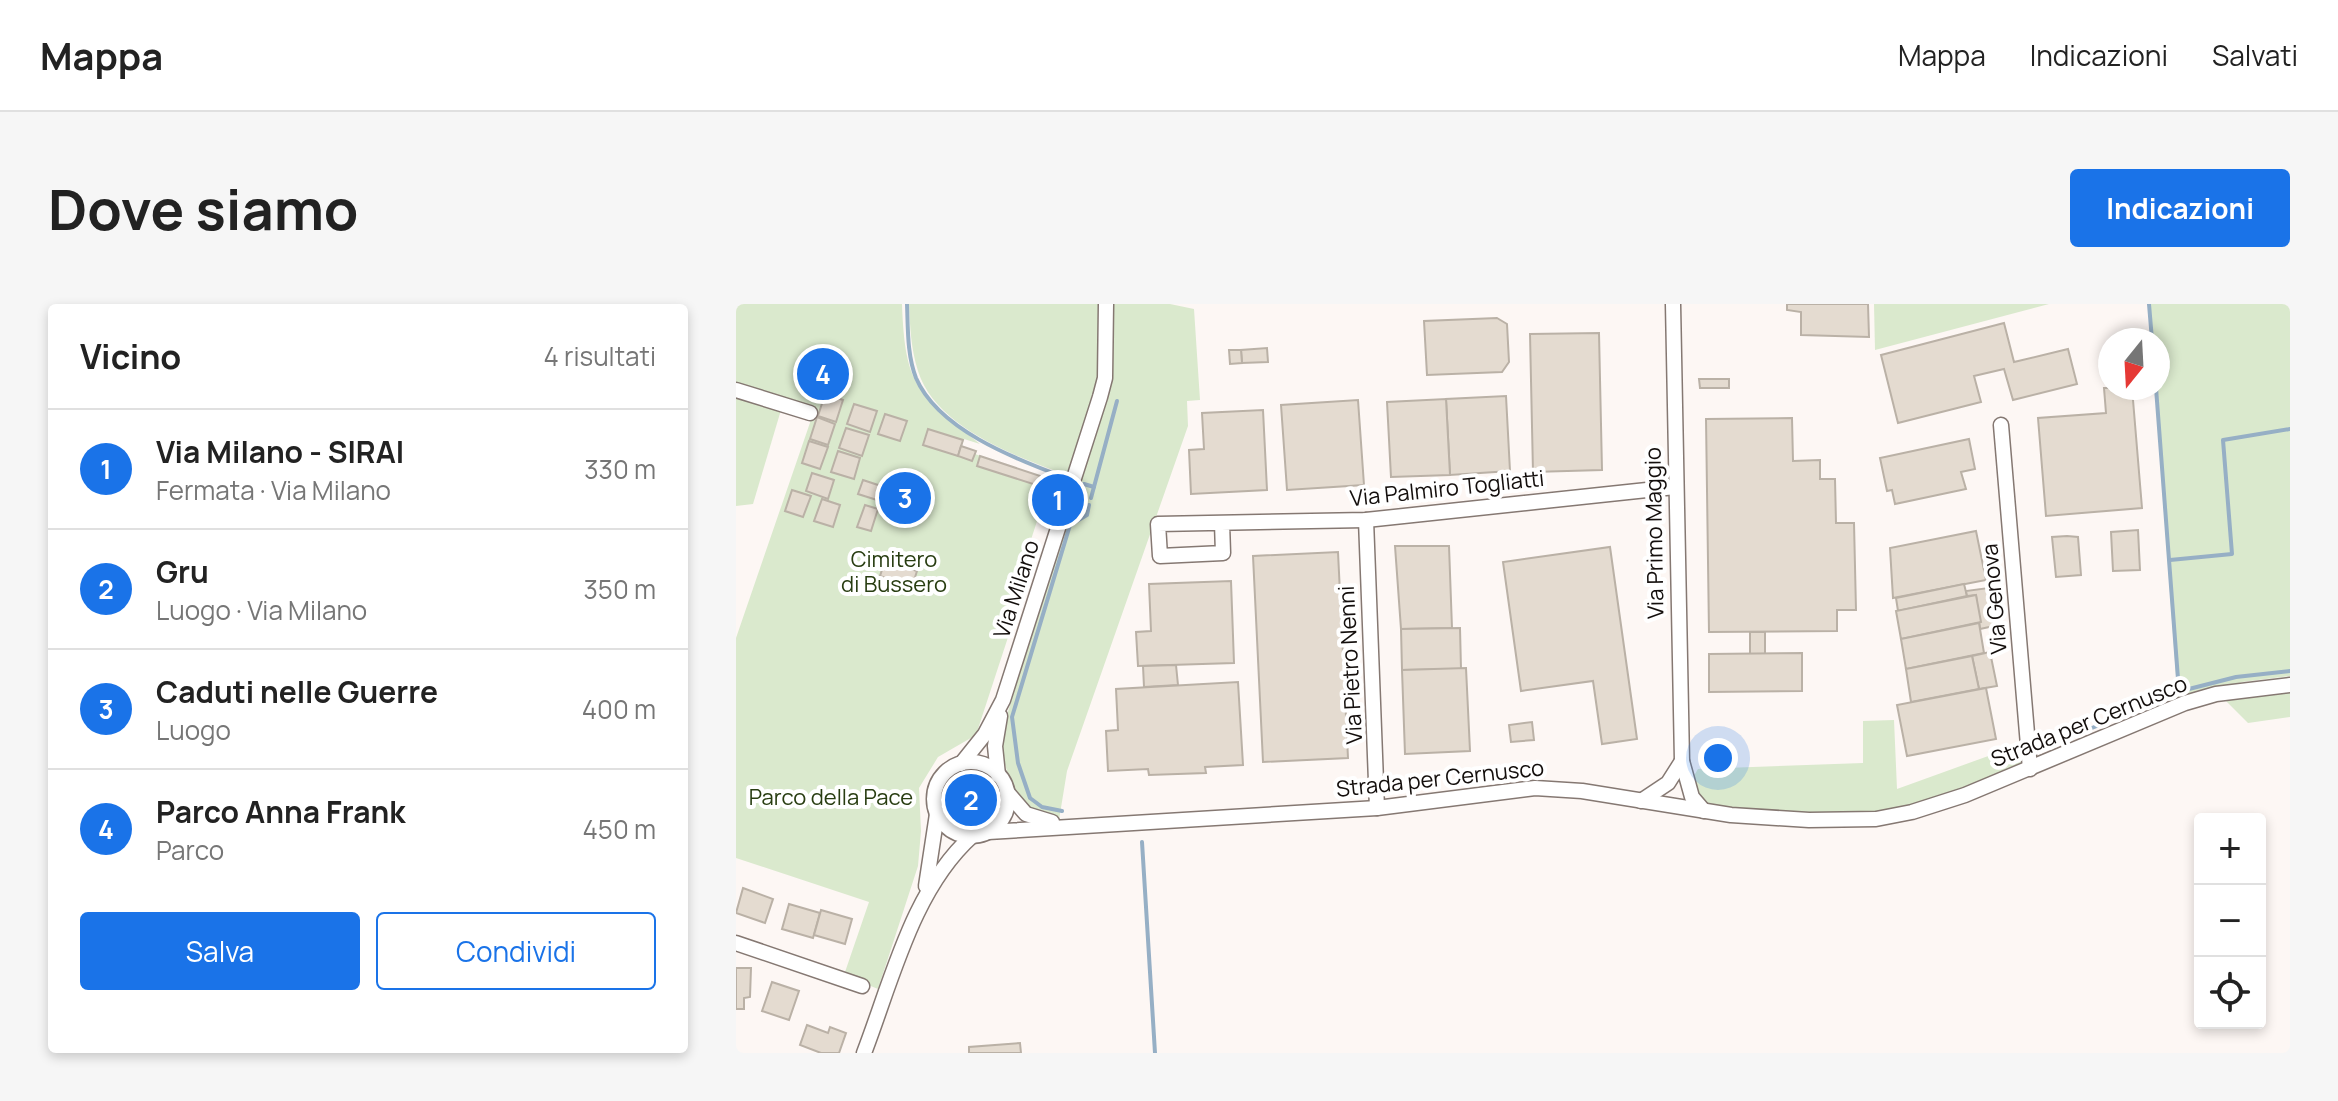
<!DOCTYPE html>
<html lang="it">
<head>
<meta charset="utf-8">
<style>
	:root { --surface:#fff; --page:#f6f6f6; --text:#222; --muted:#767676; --line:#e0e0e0; --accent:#1a73e8 }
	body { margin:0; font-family:Manrope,sans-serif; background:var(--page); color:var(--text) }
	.controls { position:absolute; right:24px; bottom:24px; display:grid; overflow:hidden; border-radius:8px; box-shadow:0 4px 12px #0003 }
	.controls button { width:72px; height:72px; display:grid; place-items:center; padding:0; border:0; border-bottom:2px solid var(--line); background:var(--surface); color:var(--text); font:40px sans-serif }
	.compass { position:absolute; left:1362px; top:24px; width:72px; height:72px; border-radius:50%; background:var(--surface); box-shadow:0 4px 12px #0003; rotate:198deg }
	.you { position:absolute; left:982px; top:454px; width:28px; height:28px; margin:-20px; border:6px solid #fff; border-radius:50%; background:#1a73e8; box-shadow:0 0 0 12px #1a73e833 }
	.badge { display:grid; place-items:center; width:52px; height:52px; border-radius:50%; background:var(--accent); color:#fff; font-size:26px; font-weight:700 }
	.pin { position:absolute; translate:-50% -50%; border:4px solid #fff; box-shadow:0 2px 8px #0006 }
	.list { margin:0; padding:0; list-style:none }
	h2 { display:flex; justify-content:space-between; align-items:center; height:104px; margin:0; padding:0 32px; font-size:34px }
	h2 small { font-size:26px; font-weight:400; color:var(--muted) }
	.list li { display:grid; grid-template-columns:52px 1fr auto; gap:24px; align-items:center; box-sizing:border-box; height:120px; padding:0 32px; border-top:2px solid var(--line) }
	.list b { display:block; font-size:30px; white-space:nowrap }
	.list p { margin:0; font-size:26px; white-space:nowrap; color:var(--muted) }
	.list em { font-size:26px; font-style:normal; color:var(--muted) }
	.actions { display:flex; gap:16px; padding:24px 32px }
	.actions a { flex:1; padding:18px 0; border:2px solid var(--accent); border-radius:8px; text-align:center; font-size:28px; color:var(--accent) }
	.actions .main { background:var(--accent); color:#fff }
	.icon { flex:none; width:44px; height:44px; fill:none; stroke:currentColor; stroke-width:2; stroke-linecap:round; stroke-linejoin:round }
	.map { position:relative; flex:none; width:1554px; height:749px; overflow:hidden; border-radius:8px }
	header { display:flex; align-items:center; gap:48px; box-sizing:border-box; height:112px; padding:0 40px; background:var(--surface); border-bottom:2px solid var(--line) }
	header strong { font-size:38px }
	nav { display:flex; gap:44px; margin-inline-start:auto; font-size:28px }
	.intro { display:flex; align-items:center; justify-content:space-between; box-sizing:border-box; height:192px; padding:0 48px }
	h1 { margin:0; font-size:56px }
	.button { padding:20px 36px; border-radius:8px; background:var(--accent); color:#fff; font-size:28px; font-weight:700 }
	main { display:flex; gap:48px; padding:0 48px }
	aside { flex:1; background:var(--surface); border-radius:8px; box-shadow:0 4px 12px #0003 }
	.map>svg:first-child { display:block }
	.green { fill:#dae9cd }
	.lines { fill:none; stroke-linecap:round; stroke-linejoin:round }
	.stream { stroke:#96afc5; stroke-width:4 }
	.building { fill:#e4dbd0; stroke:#bab1a6; stroke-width:2 }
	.minor-casing { stroke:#857872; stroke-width:17 }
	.minor { stroke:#fff; stroke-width:14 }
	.labels { text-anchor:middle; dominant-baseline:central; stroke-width:8; stroke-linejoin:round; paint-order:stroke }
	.street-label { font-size:22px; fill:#130e0c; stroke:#fff }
	.park-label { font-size:22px; fill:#283d11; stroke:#fff }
</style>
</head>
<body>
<header>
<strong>Mappa</strong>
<nav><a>Mappa</a><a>Indicazioni</a><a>Salvati</a></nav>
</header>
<div class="intro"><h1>Dove siamo</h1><a class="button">Indicazioni</a></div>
<main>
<aside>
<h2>Vicino<small>4 risultati</small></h2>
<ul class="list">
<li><span class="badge">1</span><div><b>Via Milano - SIRAI</b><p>Fermata · Via Milano</p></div><em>330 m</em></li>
<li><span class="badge">2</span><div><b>Gru</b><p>Luogo · Via Milano</p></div><em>350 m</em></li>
<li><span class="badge">3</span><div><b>Caduti nelle Guerre</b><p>Luogo</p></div><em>400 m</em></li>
<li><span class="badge">4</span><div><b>Parco Anna Frank</b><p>Parco</p></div><em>450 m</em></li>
</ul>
<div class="actions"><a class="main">Salva</a><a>Condividi</a></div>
</aside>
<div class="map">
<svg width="1554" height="749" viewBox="0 0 1554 749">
	<rect width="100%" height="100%" fill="#fdf7f4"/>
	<!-- green -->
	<g class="green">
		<path d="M 0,0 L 166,0 C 169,85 182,89 244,140 L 228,135 L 226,142 L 240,147 L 239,150 L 322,178 L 312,207 L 305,205 L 286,263 L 294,266 L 240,431 L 202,453 L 183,484 L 185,527 L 182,562 L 142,685 L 108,671 L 133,598 L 0,554 L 0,334 L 77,110 L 0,86 Z"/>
		<path d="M 173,0 L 434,0 L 458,5 L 464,96 L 451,97 L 452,122 L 331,467 L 323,516 L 288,504 C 274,478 264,457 266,428 L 341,175 C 289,156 200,126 182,67 C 175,45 174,23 173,0 Z"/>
		<path d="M 1138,0 L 1313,0 L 1139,46 Z"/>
		<path d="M 1413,0 L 1554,0 L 1554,372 L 1506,378 L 1442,399 L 1419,84 L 1422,84 L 1422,36 L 1416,36 Z"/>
		<path d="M 0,92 L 45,106 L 17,200 L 0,202 Z"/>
		<path d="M 1554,381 L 1554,413 L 1512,419 L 1483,390 Z"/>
		<path d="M 1158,416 L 1161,485 L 1291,438 L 1294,464 L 1155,512 L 969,507 L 953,480 L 962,465 L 1127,459 L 1127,417 Z"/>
		<circle cx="235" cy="496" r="26"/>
	</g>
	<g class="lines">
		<!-- stream -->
		<g class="stream">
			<path d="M 171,0 C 172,24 171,51 180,74 C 202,125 277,154 325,172"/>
			<path d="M 1413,0 L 1416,36"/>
			<path d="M 1420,84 L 1443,388"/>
			<path d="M 348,180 L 358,183"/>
			<path d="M 355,194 L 381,97"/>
			<path d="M 1434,256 L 1496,250 L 1487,136 L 1554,125"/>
			<path d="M 1324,437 L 1449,386 L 1500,373 L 1554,367"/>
			<path d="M 326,507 L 306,503 L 294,494 L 282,459 L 276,413 L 334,221 L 351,211 L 353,201"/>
			<path d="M 406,538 L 419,749"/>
		</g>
	</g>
	<!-- building -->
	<g class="building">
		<path d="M 1051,0 L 1132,0 L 1133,33 L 1065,31 L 1065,8 L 1051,6 Z"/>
		<path d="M 761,14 L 771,20 L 773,58 L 766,68 L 691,71 L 688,17 Z"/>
		<path d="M 1268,19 L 1278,58 L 1332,45 L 1341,80 L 1277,96 L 1268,65 L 1238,72 L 1245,98 L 1162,119 L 1145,51 Z"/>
		<path d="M 863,29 L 866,166 L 797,168 L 794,30 Z"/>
		<path d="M 531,44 L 532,58 L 506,59 L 505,46 Z"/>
		<path d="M 493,46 L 505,46 L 506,59 L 494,60 Z"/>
		<path d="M 963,75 L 993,75 L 993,84 L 964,84 Z"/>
		<path d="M 1368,84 L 1396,84 L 1406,204 L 1310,212 L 1302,114 L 1370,109 Z"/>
		<path d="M 89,90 L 107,96 L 100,118 L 82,112 Z"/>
		<path d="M 770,92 L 774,167 L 714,171 L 710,95 Z"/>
		<path d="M 710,95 L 714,171 L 655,173 L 651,98 Z"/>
		<path d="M 622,96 L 628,181 L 551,186 L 545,101 Z"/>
		<path d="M 118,100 L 141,107 L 134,128 L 111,120 Z"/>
		<path d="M 527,106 L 531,186 L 455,190 L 453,146 L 468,145 L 466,109 Z"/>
		<path d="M 149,110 L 171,117 L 164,137 L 142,130 Z"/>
		<path d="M 81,113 L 99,120 L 92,141 L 74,135 Z"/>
		<path d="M 1056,114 L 1057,157 L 1084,156 L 1084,175 L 1099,175 L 1100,219 L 1118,219 L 1120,306 L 1101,306 L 1101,327 L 973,328 L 970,115 Z"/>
		<path d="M 110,124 L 133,131 L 126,152 L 103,144 Z"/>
		<path d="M 192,125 L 227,136 L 222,152 L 187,141 Z"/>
		<path d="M 1233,135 L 1239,165 L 1225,168 L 1230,185 L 1159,200 L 1156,186 L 1151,187 L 1144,154 Z"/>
		<path d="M 73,137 L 92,143 L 84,165 L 66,159 Z"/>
		<path d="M 225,142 L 240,147 L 236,157 L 222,152 Z"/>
		<path d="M 102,147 L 124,154 L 118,175 L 95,168 Z"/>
		<path d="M 244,152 L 322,178 L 319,187 L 241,162 Z"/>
		<path d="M 76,169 L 98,176 L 92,195 L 70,187 Z"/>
		<circle cx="177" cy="182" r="8"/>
		<path d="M 127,176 L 148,183 L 144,197 L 122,190 Z"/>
		<path d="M 56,186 L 75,192 L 67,213 L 49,207 Z"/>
		<path d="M 86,195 L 104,201 L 97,223 L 78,217 Z"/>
		<path d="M 165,200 L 178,204 L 174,216 L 161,212 Z"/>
		<path d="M 129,201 L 142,205 L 135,227 L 121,223 Z"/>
		<path d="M 1402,226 L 1404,266 L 1377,267 L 1375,228 Z"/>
		<path d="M 1240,227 L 1250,276 L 1157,294 L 1154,244 Z"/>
		<path d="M 1331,232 L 1342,233 L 1345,271 L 1320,273 L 1316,233 Z"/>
		<path d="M 659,242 L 713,242 L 716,324 L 665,325 Z"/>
		<path d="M 874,243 L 901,435 L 866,440 L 857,377 L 785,387 L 767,258 Z"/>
		<path d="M 602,248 L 612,454 L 527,458 L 517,252 Z"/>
		<path d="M 149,257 L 181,267 L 176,283 L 144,272 Z"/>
		<path d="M 495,277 L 498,359 L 402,362 L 400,328 L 415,327 L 413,280 Z"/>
		<path d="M 1228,280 L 1231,292 L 1162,307 L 1160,294 Z"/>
		<path d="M 1252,284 L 1258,322 L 1244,325 L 1240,291 L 1231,292 L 1230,287 Z"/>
		<path d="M 1240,291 L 1245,318 L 1165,335 L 1160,307 Z"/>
		<path d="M 1243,319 L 1248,349 L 1170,365 L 1165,335 Z"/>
		<path d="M 724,324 L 725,365 L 666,366 L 665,325 Z"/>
		<rect x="1014" y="328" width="15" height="22"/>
		<path d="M 1254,348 L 1261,382 L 1243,385 L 1236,352 Z"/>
		<path d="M 1066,349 L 1066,387 L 973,388 L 973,350 Z"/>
		<path d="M 1236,352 L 1243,385 L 1175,398 L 1170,365 Z"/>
		<path d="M 440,361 L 442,381 L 408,383 L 407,362 Z"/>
		<path d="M 730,364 L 734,447 L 669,450 L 666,366 Z"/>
		<path d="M 502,378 L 507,461 L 469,463 L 470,469 L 413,471 L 412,465 L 372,467 L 370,427 L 382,426 L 380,385 Z"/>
		<path d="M 1250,384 L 1260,435 L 1171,452 L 1161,401 Z"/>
		<path d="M 796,418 L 798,436 L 775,438 L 773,421 Z"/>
		<path d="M 7,584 L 37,595 L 29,619 L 0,609 Z"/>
		<path d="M 53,600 L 84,609 L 77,634 L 46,625 Z"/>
		<path d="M 85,606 L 116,615 L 109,640 L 78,631 Z"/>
		<path d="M 0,664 L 15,664 L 14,693 L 8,694 L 8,705 L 0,705 Z"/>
		<path d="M 36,678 L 63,687 L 53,716 L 26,707 Z"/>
		<path d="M 71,721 L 92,729 L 94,723 L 110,729 L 103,749 L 85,749 L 64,741 Z"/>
		<path d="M 284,739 L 285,749 L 233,749 L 233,743 Z"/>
	</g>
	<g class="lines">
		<!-- minor casing -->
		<g class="minor-casing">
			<g id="minor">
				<path d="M 937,0 L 946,457 L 956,493 L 968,507"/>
				<path d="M 0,86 L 74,109"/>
				<path d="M 1265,121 L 1294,465"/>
				<path d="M 630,216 L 641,504"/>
				<path d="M 486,219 L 487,249 L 424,252 L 422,220 L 630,216 L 939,183"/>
				<circle cx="235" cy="495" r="37"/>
				<path d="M 225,460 L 249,430 L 267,396 L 364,93 L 369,74 L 370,0"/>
				<path d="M 262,471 L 259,442 L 264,412"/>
				<path d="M 271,488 L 290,510 L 316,518"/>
				<path d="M 905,497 L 932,479 L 946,457"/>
				<path d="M 252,528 L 641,504 L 799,484 L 846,487 L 995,511 L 1073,516 L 1140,515 L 1176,508 L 1229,491 L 1449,399 L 1480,390 L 1554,381"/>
				<path d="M 190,582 L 201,510"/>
				<path d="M 0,639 L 126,682"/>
				<path d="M 128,749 C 156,676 177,585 236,532"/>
			</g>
		</g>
		<!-- minor -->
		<use href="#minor" class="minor"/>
	</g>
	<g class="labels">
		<!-- street labels -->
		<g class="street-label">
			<text transform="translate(711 184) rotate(-6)">Via Palmiro Togliatti</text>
			<text transform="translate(918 229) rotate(-91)">Via Primo Maggio</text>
			<text transform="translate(280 285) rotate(-72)">Via Milano</text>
			<text transform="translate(1258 295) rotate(-95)">Via Genova</text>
			<text transform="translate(614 361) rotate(-93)">Via Pietro Nenni</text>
			<text transform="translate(1353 417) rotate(-22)">Strada per Cernusco</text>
			<text transform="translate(704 474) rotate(-6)">Strada per Cernusco</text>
		</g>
		<!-- park labels -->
		<g class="park-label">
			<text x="158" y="255">Cimitero<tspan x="158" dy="25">di Bussero</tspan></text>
			<text x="95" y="493">Parco della Pace</text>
		</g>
	</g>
</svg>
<div class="controls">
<button>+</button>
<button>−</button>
<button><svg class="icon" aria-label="locate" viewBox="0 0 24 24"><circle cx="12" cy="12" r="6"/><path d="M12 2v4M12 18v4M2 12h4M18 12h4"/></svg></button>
</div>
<svg class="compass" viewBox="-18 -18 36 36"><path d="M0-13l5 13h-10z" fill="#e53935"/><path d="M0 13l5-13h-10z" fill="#767676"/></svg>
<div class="you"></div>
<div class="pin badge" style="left:322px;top:196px">1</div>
<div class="pin badge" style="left:235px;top:496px">2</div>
<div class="pin badge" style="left:169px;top:194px">3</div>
<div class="pin badge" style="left:87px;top:70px">4</div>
</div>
</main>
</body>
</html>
